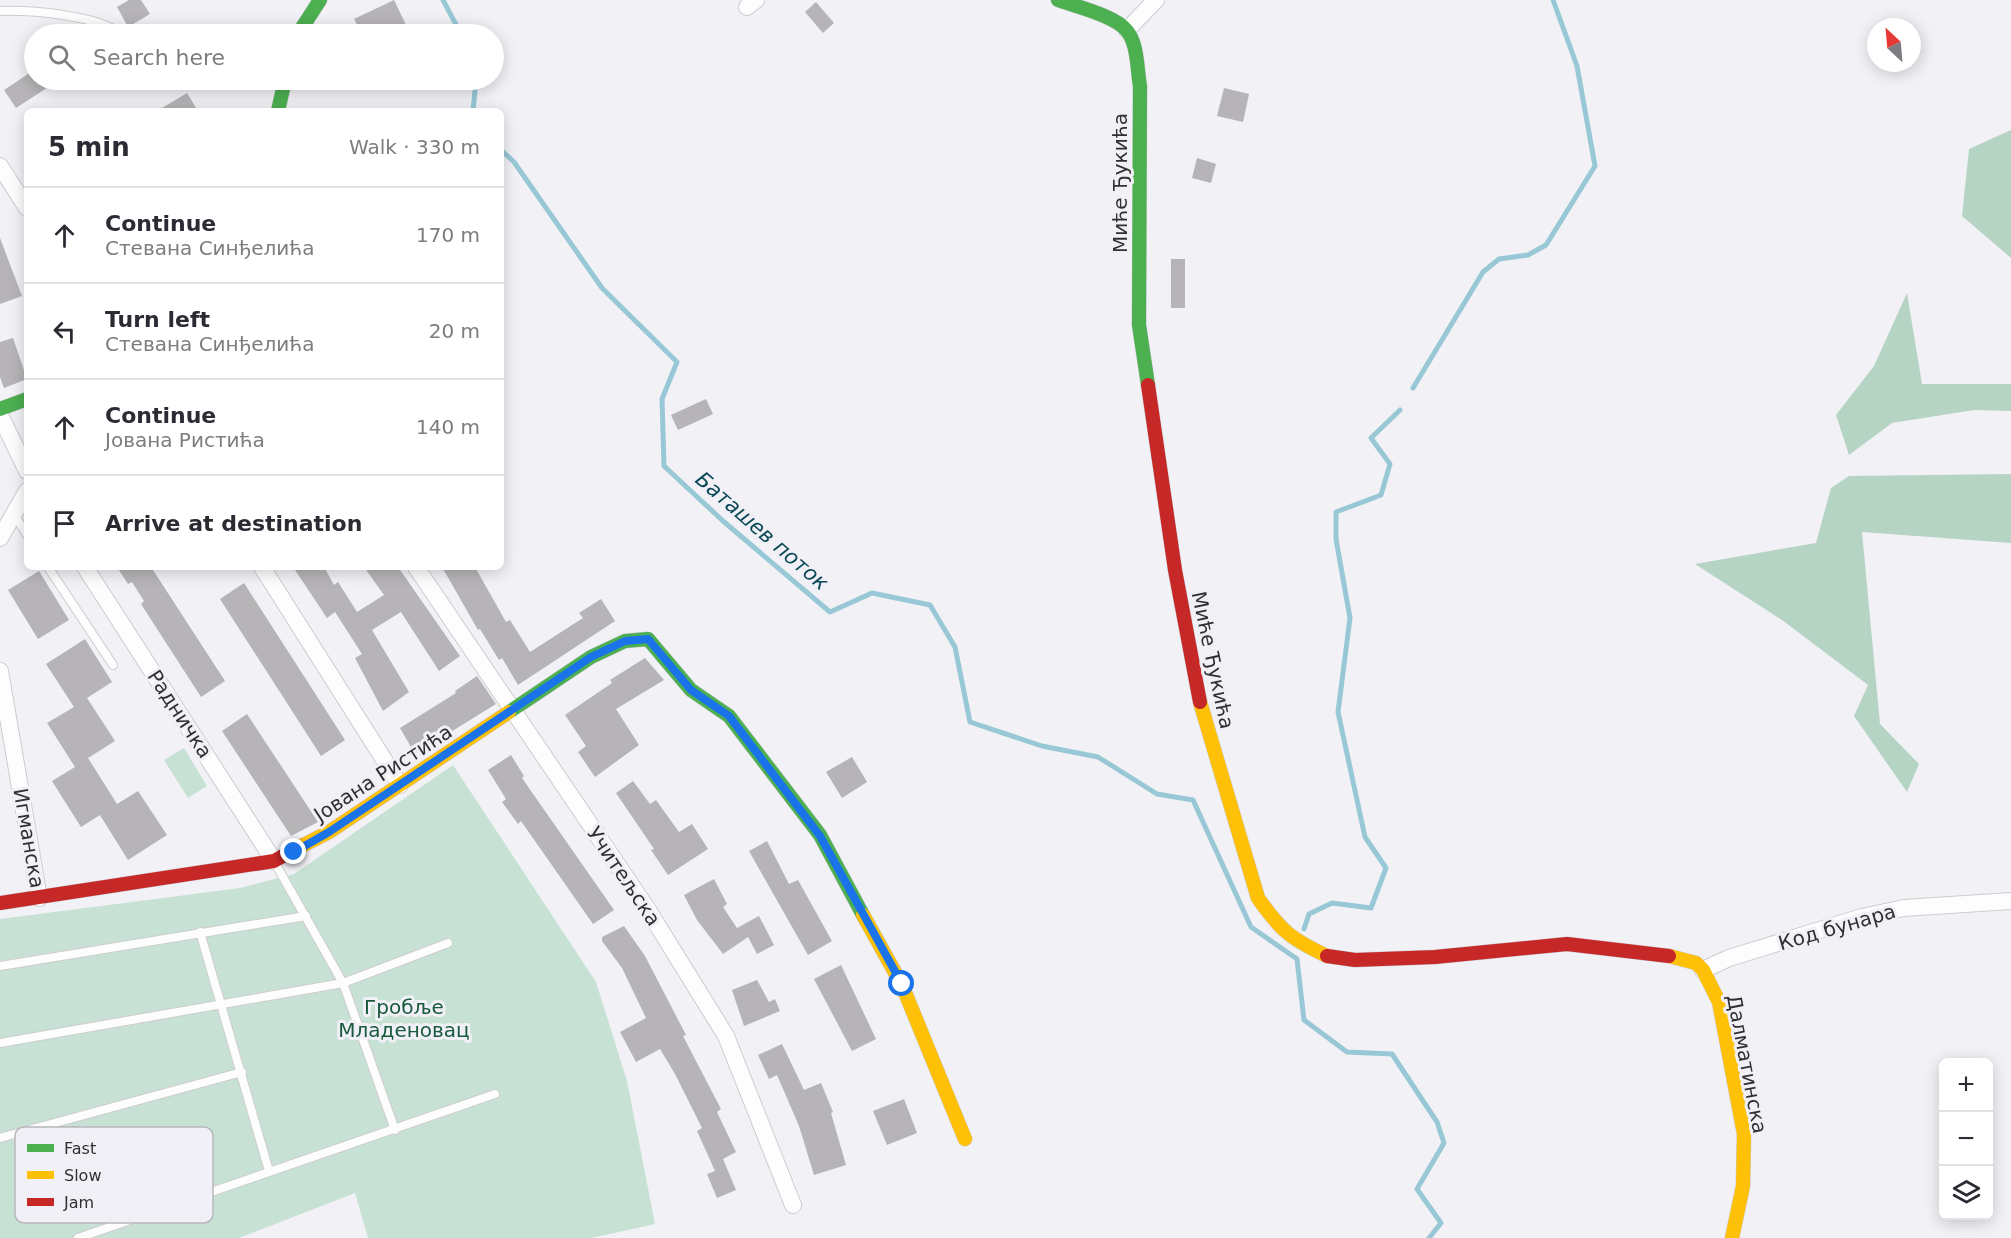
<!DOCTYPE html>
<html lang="en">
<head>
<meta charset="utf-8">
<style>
	:root { --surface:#fff; --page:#f2f2f3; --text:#2b2b33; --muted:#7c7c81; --line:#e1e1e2 }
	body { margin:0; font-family:"DejaVu Sans",sans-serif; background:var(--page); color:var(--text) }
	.controls { position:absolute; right:18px; bottom:18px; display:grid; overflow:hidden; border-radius:9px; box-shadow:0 3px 15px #0003 }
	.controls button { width:54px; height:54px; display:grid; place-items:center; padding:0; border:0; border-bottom:2px solid var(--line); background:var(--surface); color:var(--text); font:30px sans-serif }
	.compass { position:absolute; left:1867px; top:18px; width:54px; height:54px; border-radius:50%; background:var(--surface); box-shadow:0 3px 15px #0003; rotate:334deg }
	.stop { position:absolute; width:18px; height:18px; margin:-14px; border:4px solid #1a73e8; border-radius:50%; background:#fff }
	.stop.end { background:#1a73e8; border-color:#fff; box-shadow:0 2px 6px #0008 }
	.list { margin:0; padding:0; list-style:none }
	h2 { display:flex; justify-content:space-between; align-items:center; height:78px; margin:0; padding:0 24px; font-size:26px }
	h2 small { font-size:20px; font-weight:400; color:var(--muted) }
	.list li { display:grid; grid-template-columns:39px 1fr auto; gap:18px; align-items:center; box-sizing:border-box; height:96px; padding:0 24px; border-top:2px solid var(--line) }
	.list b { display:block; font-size:22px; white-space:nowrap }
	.list p { margin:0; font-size:20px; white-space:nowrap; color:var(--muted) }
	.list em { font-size:20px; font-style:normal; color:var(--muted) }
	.icon { flex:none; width:33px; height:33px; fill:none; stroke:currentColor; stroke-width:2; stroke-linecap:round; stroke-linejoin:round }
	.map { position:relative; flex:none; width:2011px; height:1238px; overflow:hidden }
	.search { position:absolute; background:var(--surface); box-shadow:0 3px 15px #0003; left:24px; top:24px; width:480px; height:66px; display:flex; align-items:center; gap:15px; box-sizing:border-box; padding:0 21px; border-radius:33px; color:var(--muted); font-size:22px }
	.panel { position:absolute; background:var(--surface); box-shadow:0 3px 15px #0003; left:24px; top:108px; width:480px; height:462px; border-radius:9px }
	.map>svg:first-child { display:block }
	.green { fill:#c7e2d4 }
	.forest { fill:#b6d4c4 }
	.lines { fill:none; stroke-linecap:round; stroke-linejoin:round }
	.stream { stroke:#98c8d6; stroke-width:5 }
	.building { fill:#b6b4b6 }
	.lane-casing { stroke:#cdccd0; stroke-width:10 }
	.street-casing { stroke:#cdccd0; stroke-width:18 }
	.fast-casing { stroke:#cdccd0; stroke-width:15 }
	.slow-casing { stroke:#cdccd0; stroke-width:15 }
	.jam-casing { stroke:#cdccd0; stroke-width:15 }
	.lane { stroke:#fdfdfe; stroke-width:8 }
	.street { stroke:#fdfdfe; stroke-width:16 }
	.fast { stroke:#4caf50; stroke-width:14 }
	.slow { stroke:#ffc107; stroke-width:14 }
	.jam { stroke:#c62828; stroke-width:14 }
	.route { stroke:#1a73e8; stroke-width:8 }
	.labels { text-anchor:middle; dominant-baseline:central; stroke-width:6; stroke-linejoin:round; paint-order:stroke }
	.street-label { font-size:20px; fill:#303032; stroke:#f1f0f7 }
	.park-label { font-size:20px; fill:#185a3b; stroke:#f1f0f7 }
	.water-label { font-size:21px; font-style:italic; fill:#0b4957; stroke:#f1f0f7 }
	.key { fill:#f1f0f7; stroke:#b7b6bc; stroke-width:1.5 }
	.key-label { font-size:16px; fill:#303032 }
</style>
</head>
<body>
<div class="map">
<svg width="2011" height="1238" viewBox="0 0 2011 1238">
	<rect width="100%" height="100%" fill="#f2f1f6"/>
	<!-- green -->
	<g class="green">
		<path d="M 184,748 L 207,786 L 188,798 L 164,760 Z"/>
		<path d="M 453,765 L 596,982 L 627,1081 L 655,1224 L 592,1238 L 368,1238 L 355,1193 L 239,1238 L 0,1238 L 0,919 L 240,888 L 294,874 Z"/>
	</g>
	<!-- forest -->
	<g class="forest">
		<path d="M 2011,130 L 2011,258 L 1962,216 L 1969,149 Z"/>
		<path d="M 1907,293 L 1922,384 L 2011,384 L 2011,411 L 1974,410 L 1892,423 L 1849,455 L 1836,415 L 1874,366 Z"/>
		<path d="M 2011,474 L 2011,543 L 1862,532 L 1880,724 L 1919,764 L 1907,792 L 1854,716 L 1868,685 L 1782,620 L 1695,564 L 1816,543 L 1831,488 L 1849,476 Z"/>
	</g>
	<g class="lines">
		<!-- stream -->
		<g class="stream">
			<path d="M 443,0 L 461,34"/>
			<path d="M 473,111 L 476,80"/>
			<path d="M 501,150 L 514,162 L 602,288 L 677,362 L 662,399 L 664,466 L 723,521 L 830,612 L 872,593 L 930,605 L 955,647 L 970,722 L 1042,746 L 1098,757 L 1157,794 L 1193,800 L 1251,927 L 1297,959 L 1304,1020 L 1347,1052 L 1392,1054 L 1437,1122 L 1444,1143 L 1417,1189 L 1441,1223 L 1429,1238"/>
			<path d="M 1413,388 L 1483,272 L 1499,259 L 1528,255 L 1546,245 L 1595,166 L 1577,66 L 1553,0"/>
			<path d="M 1304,929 L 1309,914 L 1332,903 L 1371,908 L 1386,868 L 1365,837 L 1338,712 L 1350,618 L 1336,539 L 1336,512 L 1381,495 L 1390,464 L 1371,438 L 1400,410"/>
		</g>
	</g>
	<!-- building -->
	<g class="building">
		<path d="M 129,0 L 141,0 L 150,14 L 128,27 L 117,7 Z"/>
		<path d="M 394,0 L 409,31 L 401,34 L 362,34 L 354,19 Z"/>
		<path d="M 816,2 L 834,23 L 823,33 L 805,12 Z"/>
		<path d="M 34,70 L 34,80 L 59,80 L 16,108 L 4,90 Z"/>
		<path d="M 1224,88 L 1249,94 L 1243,122 L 1217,116 Z"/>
		<path d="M 187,93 L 198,111 L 157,111 Z"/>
		<path d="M 1197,158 L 1216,164 L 1211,183 L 1192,178 Z"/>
		<path d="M 0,238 L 22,296 L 0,304 Z"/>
		<rect x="1171" y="259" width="14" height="49"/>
		<path d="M 13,338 L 27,379 L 4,388 L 0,377 L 0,342 Z"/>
		<path d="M 706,399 L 713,414 L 678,430 L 671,415 Z"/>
		<path d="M 117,567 L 151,567 L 225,681 L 201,697 L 141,604 L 144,601 L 132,582 L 128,584 Z"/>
		<path d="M 293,567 L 324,567 L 334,585 L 338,582 L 357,612 L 384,595 L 364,567 L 398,567 L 460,656 L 439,671 L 401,612 L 372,630 L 409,692 L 383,711 L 355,658 L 362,654 L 335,612 L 327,618 Z"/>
		<path d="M 442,567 L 475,567 L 506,622 L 510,620 L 530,652 L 583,618 L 579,613 L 601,599 L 615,621 L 518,685 L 502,658 L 499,660 L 480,629 L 478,630 Z"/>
		<path d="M 39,571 L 69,620 L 38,639 L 8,590 Z"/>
		<path d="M 244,583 L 345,740 L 321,756 L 220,599 Z"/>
		<path d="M 85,639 L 112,682 L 87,698 L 115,741 L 88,758 L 117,804 L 138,791 L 167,835 L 128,860 L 100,815 L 81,827 L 52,781 L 75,767 L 47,723 L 74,707 L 46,664 Z"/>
		<path d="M 645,658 L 664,680 L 616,709 L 639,745 L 595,777 L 578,752 L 586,746 L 565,715 L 612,683 L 610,680 Z"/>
		<path d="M 477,676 L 496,704 L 415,754 L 400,728 L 456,693 L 455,691 Z"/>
		<path d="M 247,714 L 318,822 L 291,836 L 222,731 Z"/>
		<path d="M 511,755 L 524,776 L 522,778 L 614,910 L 593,924 L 521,821 L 518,824 L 502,802 L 506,799 L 488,770 Z"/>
		<path d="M 852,757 L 867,782 L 842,798 L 826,772 Z"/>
		<path d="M 633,781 L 650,804 L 656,800 L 679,832 L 692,824 L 708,849 L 668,875 L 651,850 L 654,849 L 616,793 Z"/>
		<path d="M 767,841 L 789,884 L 798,880 L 832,941 L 808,955 L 749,851 Z"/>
		<path d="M 714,879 L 727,904 L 723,907 L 737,928 L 759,916 L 774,945 L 757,954 L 748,937 L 723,954 L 697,920 L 684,895 Z"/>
		<path d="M 624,926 L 645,956 L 686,1035 L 683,1036 L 721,1109 L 717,1112 L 736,1152 L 723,1159 L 736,1190 L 717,1198 L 707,1174 L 715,1171 L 697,1131 L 702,1128 L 675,1074 L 660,1049 L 636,1062 L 620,1032 L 646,1018 L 622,968 L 602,941 L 602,937 Z"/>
		<path d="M 841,965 L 876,1039 L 852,1051 L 814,979 Z"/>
		<path d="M 757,980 L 769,1002 L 775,999 L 780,1011 L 744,1026 L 732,990 Z"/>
		<path d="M 782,1044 L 804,1090 L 821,1083 L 833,1112 L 831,1113 L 846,1165 L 814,1175 L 799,1126 L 777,1075 L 769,1079 L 758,1055 Z"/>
		<path d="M 904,1099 L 917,1133 L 887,1145 L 873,1111 Z"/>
	</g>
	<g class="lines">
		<!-- lane casing -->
		<g class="lane-casing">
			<g id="lane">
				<path d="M 0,11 C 29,10 99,15 120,34"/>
				<path d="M 14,514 L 27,535"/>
				<path d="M 48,567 L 113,665"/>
				<path d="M 275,863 L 343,983 L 395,1130"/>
				<path d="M 200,932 L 269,1171"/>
				<path d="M 0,966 L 306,916"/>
				<path d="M 0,1043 L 343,983 L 448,943"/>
				<path d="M 0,1138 L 242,1072"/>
				<path d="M 78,1238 L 495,1094"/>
			</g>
		</g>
		<!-- street casing -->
		<g class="street-casing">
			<g id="street">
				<path d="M 747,7 L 756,0"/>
				<path d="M 1127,30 L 1156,0"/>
				<path d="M 0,166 L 27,208"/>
				<path d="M 0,415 L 27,471"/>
				<path d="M 0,538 L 27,491"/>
				<path d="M 85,567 L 274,861"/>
				<path d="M 262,567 L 400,785"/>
				<path d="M 416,567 L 648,910 L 726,1036 L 793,1205"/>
				<path d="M 0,671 L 39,898"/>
				<path d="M 1703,970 L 1729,958 L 1862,917 L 1904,908 L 2011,901"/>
			</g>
		</g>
		<!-- fast casing -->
		<g class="fast-casing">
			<g id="fast">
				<path d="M 1058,0 C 1075,6 1116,16 1127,31 C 1138,44 1137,70 1140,86 L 1139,325 L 1148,385"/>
				<path d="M 298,34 L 320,0"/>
				<path d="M 278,111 L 285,80"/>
				<path d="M 0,409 L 27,399"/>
				<path d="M 509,712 L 591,657 L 625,641 L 648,639 L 691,690 L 729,716 L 820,835 L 863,915"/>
			</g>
		</g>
		<!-- slow casing -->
		<g class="slow-casing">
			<g id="slow">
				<path d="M 1200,702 L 1258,898 C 1281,931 1291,939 1327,956"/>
				<path d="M 290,852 L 329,832 L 509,712"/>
				<path d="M 863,915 L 902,985 L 965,1139"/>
				<path d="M 1669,956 L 1696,963 L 1703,970 L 1719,1002 L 1744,1134 L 1743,1186 L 1732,1238"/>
			</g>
		</g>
		<!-- jam casing -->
		<g class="jam-casing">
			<g id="jam">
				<path d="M 1148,385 L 1175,570 L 1200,702"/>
				<path d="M 0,903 L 274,861 L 290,852"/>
				<path d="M 1327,956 L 1355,960 L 1435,957 L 1567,944 L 1669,956"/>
			</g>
		</g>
		<!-- lane -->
		<use href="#lane" class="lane"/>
		<!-- street -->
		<use href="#street" class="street"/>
		<!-- fast -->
		<use href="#fast" class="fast"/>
		<!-- slow -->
		<use href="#slow" class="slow"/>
		<!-- jam -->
		<use href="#jam" class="jam"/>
	</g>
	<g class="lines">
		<!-- route -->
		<path class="route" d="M 294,852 L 329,832 L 591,657 L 625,641 L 648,639 L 691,690 L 729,716 L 820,836 L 902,984"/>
	</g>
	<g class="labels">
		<!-- street labels -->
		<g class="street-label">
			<text transform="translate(1120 183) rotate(-90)">Миће Ђукића</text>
			<text transform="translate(1213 660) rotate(78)">Миће Ђукића</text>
			<text transform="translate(180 714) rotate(57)">Радничка</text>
			<text transform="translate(383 773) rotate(-33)">Јована Ристића</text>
			<text transform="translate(29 838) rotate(80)">Игманска</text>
			<text transform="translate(624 876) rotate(56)">Учитељска</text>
			<text transform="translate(1837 927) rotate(-16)">Код бунара</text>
			<text transform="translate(1747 1064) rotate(79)">Далматинска</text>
		</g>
		<!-- park labels -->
		<g class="park-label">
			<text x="404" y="1007">Гробље<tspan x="404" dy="23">Младеновац</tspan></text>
		</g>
		<!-- water labels -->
		<g class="water-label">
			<text transform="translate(762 531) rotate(41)">Баташев поток</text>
		</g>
	</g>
	<!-- legend -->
	<rect x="15" y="1127" width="198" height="96" rx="9" class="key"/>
	<rect x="27" y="1144" width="27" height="8" fill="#4caf50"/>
	<rect x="27" y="1171" width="27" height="8" fill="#ffc107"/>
	<rect x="27" y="1198" width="27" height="8" fill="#c62828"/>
	<g class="key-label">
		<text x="64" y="1154">Fast</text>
		<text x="64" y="1181">Slow</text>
		<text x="64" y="1208">Jam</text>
	</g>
</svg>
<div class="controls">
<button>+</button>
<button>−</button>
<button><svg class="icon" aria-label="layers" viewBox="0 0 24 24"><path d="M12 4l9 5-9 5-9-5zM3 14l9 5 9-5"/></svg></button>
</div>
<svg class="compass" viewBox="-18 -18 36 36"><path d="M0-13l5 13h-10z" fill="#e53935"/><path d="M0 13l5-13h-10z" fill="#7c7c81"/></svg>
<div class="stop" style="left:902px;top:984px"></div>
<div class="stop end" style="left:294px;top:852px"></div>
<div class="search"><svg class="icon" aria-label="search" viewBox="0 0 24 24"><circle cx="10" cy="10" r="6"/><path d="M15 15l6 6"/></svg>Search here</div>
<section class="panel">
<h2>5 min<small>Walk · 330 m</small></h2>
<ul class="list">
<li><svg class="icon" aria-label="ahead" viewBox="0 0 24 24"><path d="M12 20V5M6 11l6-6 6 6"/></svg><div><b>Continue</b><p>Стевана Синђелића</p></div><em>170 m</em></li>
<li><svg class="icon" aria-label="left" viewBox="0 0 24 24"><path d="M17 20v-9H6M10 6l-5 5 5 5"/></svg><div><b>Turn left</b><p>Стевана Синђелића</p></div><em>20 m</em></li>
<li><svg class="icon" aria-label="ahead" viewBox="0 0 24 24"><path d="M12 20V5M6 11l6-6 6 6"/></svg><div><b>Continue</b><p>Јована Ристића</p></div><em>140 m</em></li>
<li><svg class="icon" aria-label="arrive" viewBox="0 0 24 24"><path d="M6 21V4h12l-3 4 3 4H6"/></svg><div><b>Arrive at destination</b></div></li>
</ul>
</section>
</div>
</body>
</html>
